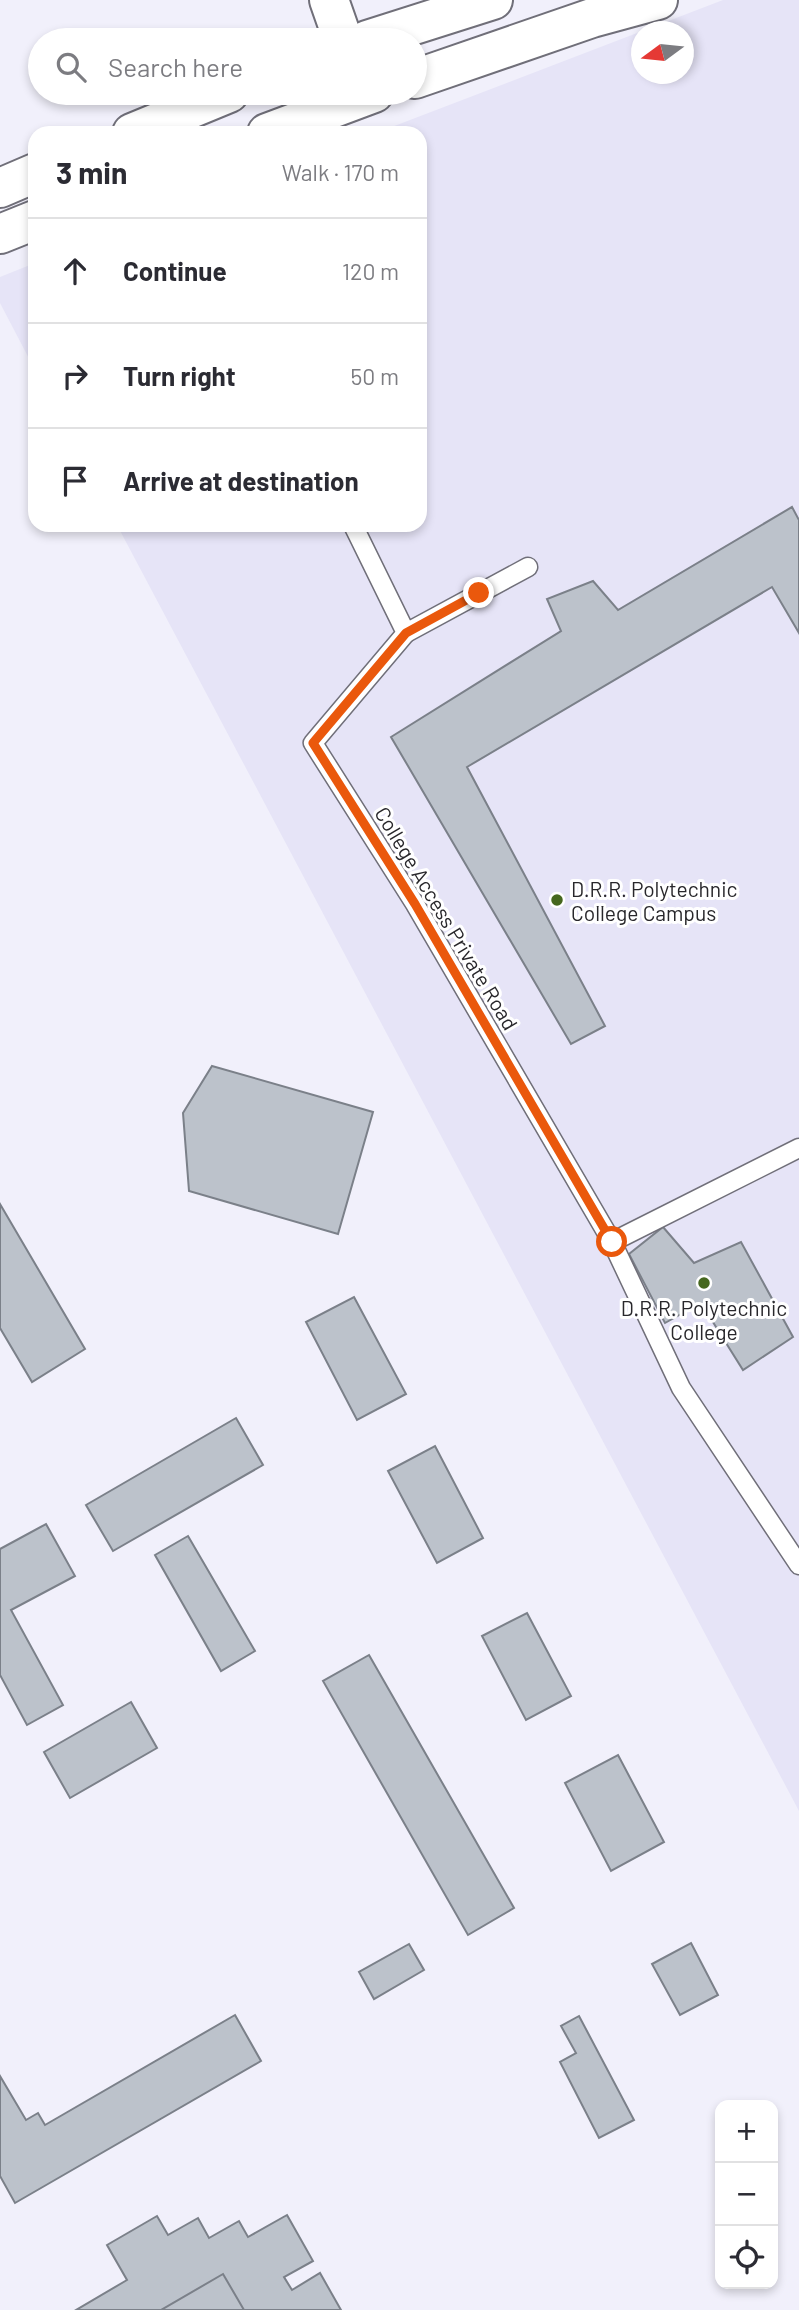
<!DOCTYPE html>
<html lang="en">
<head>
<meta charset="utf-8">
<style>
	:root { --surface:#fff; --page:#f7f7f7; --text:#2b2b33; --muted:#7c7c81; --line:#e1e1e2 }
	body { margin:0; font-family:Barlow,sans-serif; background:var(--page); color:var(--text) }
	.controls { position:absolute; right:21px; bottom:21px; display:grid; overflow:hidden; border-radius:14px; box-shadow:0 4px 10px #0003 }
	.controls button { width:63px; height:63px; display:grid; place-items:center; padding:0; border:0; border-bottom:2px solid var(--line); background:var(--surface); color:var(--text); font:35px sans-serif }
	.compass { position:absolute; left:631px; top:21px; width:63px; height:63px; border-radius:50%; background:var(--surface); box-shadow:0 4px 10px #0003; rotate:255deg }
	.stop { position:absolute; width:21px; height:21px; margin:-16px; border:5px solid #ea580c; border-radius:50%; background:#fff }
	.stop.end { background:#ea580c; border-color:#fff; box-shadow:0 2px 7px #0008 }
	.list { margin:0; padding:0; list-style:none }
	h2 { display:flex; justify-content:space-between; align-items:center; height:91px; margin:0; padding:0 28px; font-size:30px }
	h2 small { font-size:23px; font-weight:400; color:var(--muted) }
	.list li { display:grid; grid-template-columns:46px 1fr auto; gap:21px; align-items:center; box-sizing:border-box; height:105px; padding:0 28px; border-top:2px solid var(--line) }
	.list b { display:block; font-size:26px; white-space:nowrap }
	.list em { font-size:23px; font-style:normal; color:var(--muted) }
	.icon { flex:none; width:38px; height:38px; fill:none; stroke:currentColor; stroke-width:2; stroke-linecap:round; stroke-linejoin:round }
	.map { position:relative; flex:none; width:799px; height:2310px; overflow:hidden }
	.search { position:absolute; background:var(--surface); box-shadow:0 4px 10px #0003; left:28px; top:28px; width:399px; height:77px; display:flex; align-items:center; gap:18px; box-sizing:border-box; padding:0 24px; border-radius:38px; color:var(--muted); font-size:26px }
	.panel { position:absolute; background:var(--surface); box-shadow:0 4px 10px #0003; left:28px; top:126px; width:399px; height:406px; border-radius:21px }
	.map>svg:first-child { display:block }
	.built { fill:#e6e4f7; fill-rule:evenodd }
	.building { fill:#bcc2cb; stroke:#7b8089; stroke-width:2 }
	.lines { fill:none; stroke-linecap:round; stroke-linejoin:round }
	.service-casing { stroke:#706f79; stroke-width:21 }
	.tertiary-casing { stroke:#706f79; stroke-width:42 }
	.primary-casing { stroke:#706f79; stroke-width:42 }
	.service { stroke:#fff; stroke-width:18 }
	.tertiary { stroke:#fff; stroke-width:38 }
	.primary { stroke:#fff; stroke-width:38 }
	.route { stroke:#ea580c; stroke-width:9 }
	.poi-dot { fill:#45671e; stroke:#fff; stroke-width:2.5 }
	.labels { text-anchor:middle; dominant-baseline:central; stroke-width:6; stroke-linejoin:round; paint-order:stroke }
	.poi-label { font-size:21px; fill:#28272b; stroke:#fff; text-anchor:start }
	.street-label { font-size:21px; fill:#28272b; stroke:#fff }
</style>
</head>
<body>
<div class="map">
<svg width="799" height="2310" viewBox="0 0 799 2310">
	<rect width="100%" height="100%" fill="#f1f0fb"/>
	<!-- built -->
	<g class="built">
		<path d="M 723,0 L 799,0 L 799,1811 L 117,525 L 420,525 L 420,133 L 376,133 ZM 642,32 L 684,32 L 684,74 L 642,74 Z"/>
		<path d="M 35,263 L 35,370 L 0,303 L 0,277 Z"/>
	</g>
	<!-- building -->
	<g class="building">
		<path d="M 792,507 L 799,520 L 799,633 L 772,587 L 467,767 L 605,1026 L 571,1044 L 391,737 L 561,631 L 547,599 L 593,581 L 618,610 Z"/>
		<path d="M 212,1066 L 373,1112 L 338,1234 L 189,1191 L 183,1113 Z"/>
		<path d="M 0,1204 L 85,1349 L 32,1382 L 0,1328 Z"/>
		<path d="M 663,1227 L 694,1263 L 741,1242 L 793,1337 L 743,1370 L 701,1303 L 665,1323 L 629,1254 Z"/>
		<path d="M 354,1297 L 406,1394 L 357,1420 L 306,1322 Z"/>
		<path d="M 236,1418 L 263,1465 L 113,1551 L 86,1505 Z"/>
		<path d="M 435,1446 L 483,1538 L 437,1563 L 388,1471 Z"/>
		<path d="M 46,1524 L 75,1576 L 11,1610 L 63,1705 L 27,1725 L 0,1675 L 0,1549 Z"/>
		<path d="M 188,1536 L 255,1651 L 221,1671 L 155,1555 Z"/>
		<path d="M 527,1613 L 571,1696 L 526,1720 L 482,1636 Z"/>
		<path d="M 369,1655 L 514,1908 L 468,1935 L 323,1681 Z"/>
		<path d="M 131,1702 L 157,1748 L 70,1798 L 44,1752 Z"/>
		<path d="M 618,1755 L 664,1842 L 611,1871 L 565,1783 Z"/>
		<path d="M 691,1943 L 718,1995 L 680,2015 L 652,1964 Z"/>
		<path d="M 409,1944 L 424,1970 L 374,1999 L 359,1972 Z"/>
		<path d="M 235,2015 L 261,2061 L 15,2203 L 0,2176 L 0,2076 L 26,2120 L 38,2113 L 45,2125 Z"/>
		<path d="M 579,2016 L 634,2120 L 599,2138 L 560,2062 L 576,2053 L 561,2026 Z"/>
		<path d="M 287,2215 L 313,2261 L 284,2277 L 292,2290 L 320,2273 L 341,2310 L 76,2310 L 127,2280 L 107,2245 L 157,2216 L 168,2235 L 198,2218 L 209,2238 L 239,2221 L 248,2237 Z"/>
		<path d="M 223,2274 L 244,2310 L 161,2310 Z"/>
	</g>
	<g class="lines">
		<!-- service casing -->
		<g class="service-casing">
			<g id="service">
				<path d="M 353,525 L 406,633 L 313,743 L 415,904 L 612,1242 L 681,1388 L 799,1565"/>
				<path d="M 406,633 L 528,567"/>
				<path d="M 612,1242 L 799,1148"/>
			</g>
		</g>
		<!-- tertiary casing -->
		<g class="tertiary-casing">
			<path id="tertiary" d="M 329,0 L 343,40"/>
		</g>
		<!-- primary casing -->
		<g class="primary-casing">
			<g id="primary">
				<path d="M 367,40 L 493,0"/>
				<path d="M 415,79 L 592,18 L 658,0"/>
				<path d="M 132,133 L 229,93"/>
				<path d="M 267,133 L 374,93"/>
				<path d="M 0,188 L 35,173"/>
				<path d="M 0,234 L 35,220"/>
			</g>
		</g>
		<!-- service -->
		<use href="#service" class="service"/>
		<!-- tertiary -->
		<use href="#tertiary" class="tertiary"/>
		<!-- primary -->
		<use href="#primary" class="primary"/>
	</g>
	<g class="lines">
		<!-- route -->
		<path class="route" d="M 479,593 L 406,633 L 313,743 L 415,904 L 612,1242"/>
	</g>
	<!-- markers -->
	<g class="poi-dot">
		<circle cx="557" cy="900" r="7"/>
		<circle cx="704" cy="1283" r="7"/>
	</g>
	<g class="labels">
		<!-- poi labels -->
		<g class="poi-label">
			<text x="571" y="888">D.R.R. Polytechnic<tspan x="571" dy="24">College Campus</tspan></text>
			<text x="704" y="1307" text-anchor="middle">D.R.R. Polytechnic<tspan x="704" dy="24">College</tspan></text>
		</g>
		<!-- street labels -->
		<g class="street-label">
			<text transform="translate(447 918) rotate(59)">College Access Private Road</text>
		</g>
	</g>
</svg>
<div class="controls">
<button>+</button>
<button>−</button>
<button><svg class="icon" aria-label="locate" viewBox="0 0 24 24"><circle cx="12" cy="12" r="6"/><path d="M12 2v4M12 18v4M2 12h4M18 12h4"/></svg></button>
</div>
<svg class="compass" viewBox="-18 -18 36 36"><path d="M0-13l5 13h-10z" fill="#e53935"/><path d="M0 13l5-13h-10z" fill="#7c7c81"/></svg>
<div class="stop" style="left:612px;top:1242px"></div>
<div class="stop end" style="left:479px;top:593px"></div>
<div class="search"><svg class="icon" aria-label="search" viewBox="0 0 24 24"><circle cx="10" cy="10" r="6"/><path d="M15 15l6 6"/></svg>Search here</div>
<section class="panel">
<h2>3 min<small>Walk · 170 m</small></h2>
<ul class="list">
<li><svg class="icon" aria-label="ahead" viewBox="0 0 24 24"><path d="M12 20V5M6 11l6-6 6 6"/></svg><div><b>Continue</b></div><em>120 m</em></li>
<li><svg class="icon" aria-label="right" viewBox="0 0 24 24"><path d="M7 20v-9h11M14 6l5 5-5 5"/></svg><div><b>Turn right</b></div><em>50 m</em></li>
<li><svg class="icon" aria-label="arrive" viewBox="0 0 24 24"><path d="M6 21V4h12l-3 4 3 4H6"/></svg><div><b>Arrive at destination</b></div></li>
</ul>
</section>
</div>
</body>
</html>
